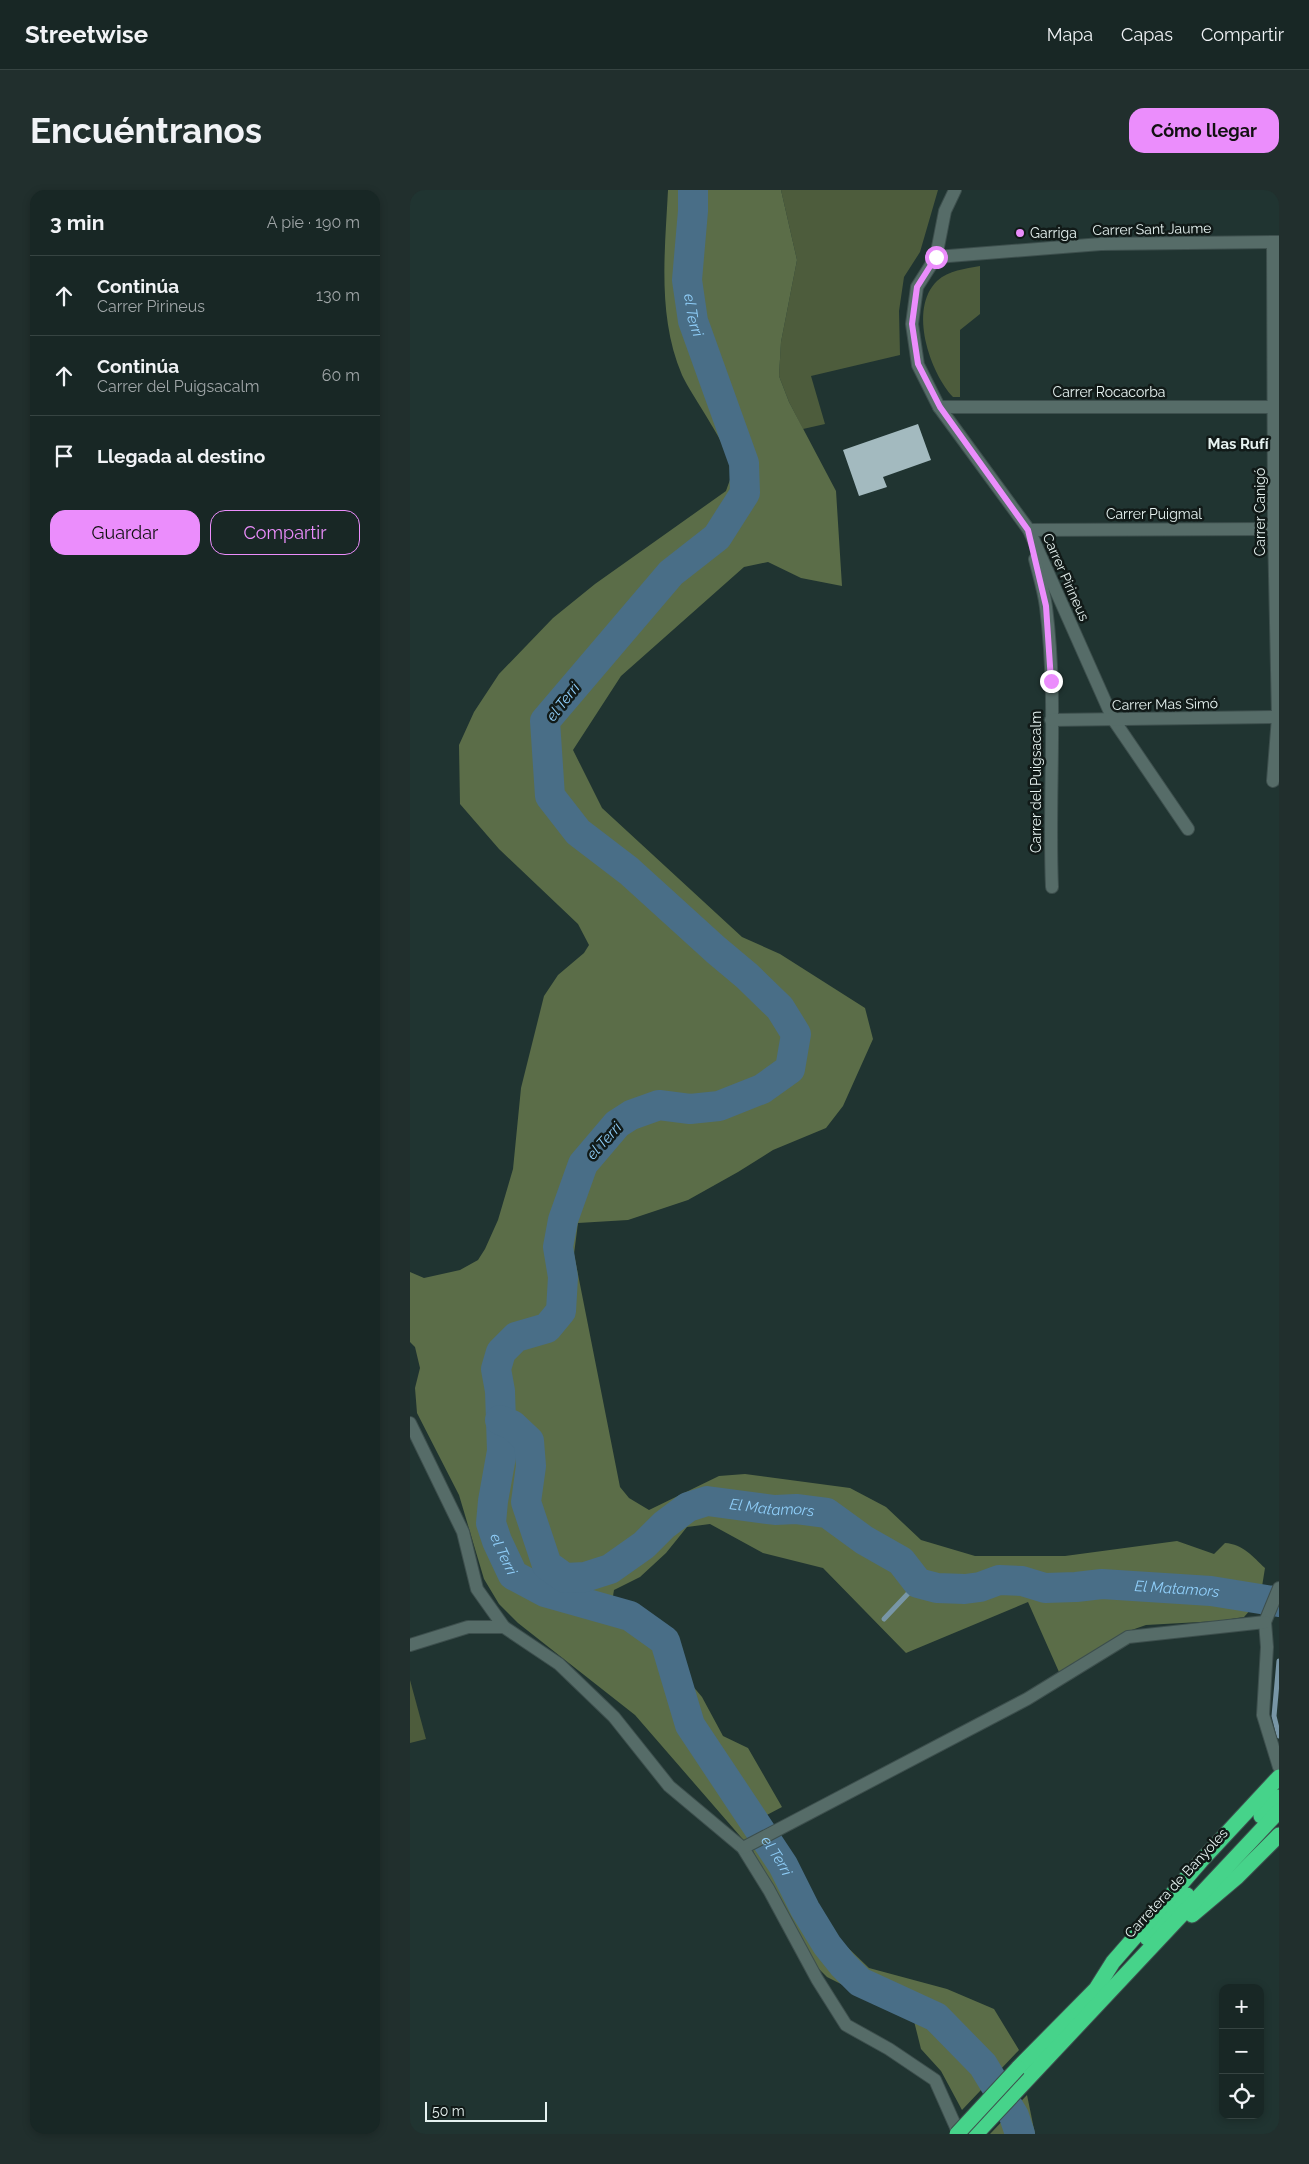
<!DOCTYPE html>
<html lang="es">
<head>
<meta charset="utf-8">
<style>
	:root { --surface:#182725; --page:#212f2d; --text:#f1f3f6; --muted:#9fa5a7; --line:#364442; --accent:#eb8dfc }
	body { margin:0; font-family:Raleway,sans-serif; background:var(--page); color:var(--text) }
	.controls { position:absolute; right:15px; bottom:15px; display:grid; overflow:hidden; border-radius:10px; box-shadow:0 2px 8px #0003 }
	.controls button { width:45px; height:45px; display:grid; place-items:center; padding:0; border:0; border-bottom:1px solid var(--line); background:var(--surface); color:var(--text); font:25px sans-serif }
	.scale { position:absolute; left:15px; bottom:12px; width:122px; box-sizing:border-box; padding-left:5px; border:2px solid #e6f2f0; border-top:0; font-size:14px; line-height:18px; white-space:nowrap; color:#e6f2f0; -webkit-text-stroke:4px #111a18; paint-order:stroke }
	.stop { position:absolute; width:15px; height:15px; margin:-11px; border:4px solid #eb8dfc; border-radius:50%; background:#fff }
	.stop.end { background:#eb8dfc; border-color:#fff; box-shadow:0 1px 5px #0008 }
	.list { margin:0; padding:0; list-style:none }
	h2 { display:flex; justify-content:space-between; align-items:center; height:65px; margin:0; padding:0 20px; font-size:21px }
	h2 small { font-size:16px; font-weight:400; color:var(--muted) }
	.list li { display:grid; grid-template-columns:32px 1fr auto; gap:15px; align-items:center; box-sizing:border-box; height:80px; padding:0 20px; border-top:1px solid var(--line) }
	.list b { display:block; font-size:19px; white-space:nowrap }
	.list p { margin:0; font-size:16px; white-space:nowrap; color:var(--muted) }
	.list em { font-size:16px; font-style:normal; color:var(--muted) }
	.actions { display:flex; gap:10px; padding:15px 20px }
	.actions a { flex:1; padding:11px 0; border:1px solid var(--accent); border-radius:15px; text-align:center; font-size:18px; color:var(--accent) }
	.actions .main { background:var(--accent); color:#111 }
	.icon { flex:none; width:28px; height:28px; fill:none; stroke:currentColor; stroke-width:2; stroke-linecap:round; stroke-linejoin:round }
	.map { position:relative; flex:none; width:869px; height:1944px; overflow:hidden; border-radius:15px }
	header { display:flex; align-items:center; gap:30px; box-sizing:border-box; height:70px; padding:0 25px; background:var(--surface); border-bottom:1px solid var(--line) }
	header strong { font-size:24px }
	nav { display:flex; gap:28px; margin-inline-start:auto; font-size:18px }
	.intro { display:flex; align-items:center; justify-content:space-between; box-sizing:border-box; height:120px; padding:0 30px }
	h1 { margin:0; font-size:35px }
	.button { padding:12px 22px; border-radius:15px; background:var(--accent); color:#111; font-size:18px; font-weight:700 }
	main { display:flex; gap:30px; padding:0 30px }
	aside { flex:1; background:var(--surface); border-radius:15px; box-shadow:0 2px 8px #0003 }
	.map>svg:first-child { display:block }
	.green { fill:#4d5c3c }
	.forest { fill:#5b6d48 }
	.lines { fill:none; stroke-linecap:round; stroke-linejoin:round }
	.stream { stroke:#7896a6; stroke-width:5 }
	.river { stroke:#496e87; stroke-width:30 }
	.building { fill:#a3babf }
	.minor-casing { stroke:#3d4f4d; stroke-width:14 }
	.highway-casing { stroke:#3d4f4d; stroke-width:17 }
	.minor { stroke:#566c68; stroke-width:12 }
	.highway { stroke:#46d38a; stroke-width:15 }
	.highway-bridge-casing { stroke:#3d4f4d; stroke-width:17; stroke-linecap:butt }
	.highway-bridge { stroke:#46d38a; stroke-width:15 }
	.route { stroke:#eb8dfc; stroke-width:6 }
	.poi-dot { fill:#eb8dfc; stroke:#111a18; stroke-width:2 }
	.labels { text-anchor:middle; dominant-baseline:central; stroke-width:5; stroke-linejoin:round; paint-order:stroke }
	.street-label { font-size:14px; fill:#e6f2f0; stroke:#111a18 }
	.poi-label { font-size:14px; fill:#e6f2f0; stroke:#111a18; text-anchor:start }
	.water-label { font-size:15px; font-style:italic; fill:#90cffa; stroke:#111a18 }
	.neighbourhood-label { font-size:15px; font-weight:bold; fill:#e6f2f0; stroke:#111a18 }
</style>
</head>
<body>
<header>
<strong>Streetwise</strong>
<nav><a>Mapa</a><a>Capas</a><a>Compartir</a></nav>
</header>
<div class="intro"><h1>Encuéntranos</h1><a class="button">Cómo llegar</a></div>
<main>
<aside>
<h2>3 min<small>A pie · 190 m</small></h2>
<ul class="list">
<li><svg class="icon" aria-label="ahead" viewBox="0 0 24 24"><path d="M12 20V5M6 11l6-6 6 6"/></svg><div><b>Continúa</b><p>Carrer Pirineus</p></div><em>130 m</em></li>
<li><svg class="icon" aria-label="ahead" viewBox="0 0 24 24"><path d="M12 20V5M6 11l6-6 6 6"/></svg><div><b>Continúa</b><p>Carrer del Puigsacalm</p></div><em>60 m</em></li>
<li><svg class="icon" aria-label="arrive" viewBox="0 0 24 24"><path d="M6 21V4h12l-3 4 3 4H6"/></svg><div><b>Llegada al destino</b></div></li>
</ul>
<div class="actions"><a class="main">Guardar</a><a>Compartir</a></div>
</aside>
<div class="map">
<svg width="869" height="1944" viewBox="0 0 869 1944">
	<rect width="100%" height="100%" fill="#203431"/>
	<!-- green -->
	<g class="green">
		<path d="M 371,0 L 528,0 L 510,62 L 494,87 L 489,121 L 490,165 L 401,186 L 415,234 L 393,239 L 379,212 L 369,186 L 371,152 L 387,70 Z"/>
		<path d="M 570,76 L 570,124 L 550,140 L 550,207 L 543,207 C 520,182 498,119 527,91 C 539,80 555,79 570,76 Z"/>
		<path d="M 0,1490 L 16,1549 L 0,1553 Z"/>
	</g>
	<!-- forest -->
	<g class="forest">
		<path d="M 258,0 L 371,0 L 387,70 L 371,152 L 369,186 L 379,212 L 426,301 L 432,396 L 391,388 L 358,372 L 334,377 L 211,486 L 163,560 L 192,618 L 332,747 L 370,764 L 455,818 L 463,849 L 433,916 L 416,938 L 363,960 L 328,982 L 278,1010 L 218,1030 L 168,1033 L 164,1064 L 210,1297 L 219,1308 L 239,1320 L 309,1286 L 335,1284 L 440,1298 L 476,1317 L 511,1350 L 565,1366 L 655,1366 L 767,1351 L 804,1364 L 815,1353 C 833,1354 843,1367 855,1378 L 850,1409 L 834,1427 L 808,1431 L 736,1435 L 713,1443 L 649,1482 L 618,1412 L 496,1463 L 413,1378 L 353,1363 L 300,1334 L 277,1337 L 256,1363 L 230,1387 L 204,1400 L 202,1412 L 257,1452 L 271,1482 L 292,1507 L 313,1546 L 338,1558 L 372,1617 L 353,1627 L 407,1728 L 459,1778 L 537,1799 L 584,1819 L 609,1860 L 552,1920 L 531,1881 L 511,1859 L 504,1831 L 417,1787 L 400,1770 L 343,1661 L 225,1525 L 108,1433 L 89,1414 L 74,1389 L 49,1305 L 7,1223 L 5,1198 L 10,1178 L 5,1157 L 0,1152 L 0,1082 L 14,1088 L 50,1080 L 68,1070 L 75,1059 L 88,1030 L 103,979 L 111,898 L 134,806 L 148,785 L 174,763 L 179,755 L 168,734 L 89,659 L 50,614 L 49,555 L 64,522 L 89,484 L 143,428 L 185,394 L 316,301 C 318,295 321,288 322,282 C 324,264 281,205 272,185 C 247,126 255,61 258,0 Z"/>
		<path d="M 617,1905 L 625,1944 L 580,1944 Z"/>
	</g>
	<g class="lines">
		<!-- stream -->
		<g class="stream">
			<path d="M 474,1429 L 508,1393"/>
			<path d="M 869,1471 L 864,1526 L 869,1546"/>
			<path d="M 294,1571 L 298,1562"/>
		</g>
		<!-- river -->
		<g class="river">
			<path id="s1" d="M 283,0 L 283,21 L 277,90 L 283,131 L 334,273 L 335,303 L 307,347 L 261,383 L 135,531 L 140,606 L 168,642 L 219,681 L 306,760 L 337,786 L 370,818 L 386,844 L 380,879 L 352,899 L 309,916 L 280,919 L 249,915 L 221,925 L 207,934 L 173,974 L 153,1030 L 148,1057 L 153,1087 L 151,1121 L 137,1138 L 106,1147 L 91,1162 L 86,1179 L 90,1201 L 92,1261 L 83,1311 L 81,1333 L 87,1351 L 103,1385 L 135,1402 L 220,1426 L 255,1451 L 280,1535 L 373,1675 L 395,1719 L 417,1755 L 433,1775 L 450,1792 L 526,1827 L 573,1875 L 604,1926 L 610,1944"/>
			<path id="s2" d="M 90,1230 L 102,1235 L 119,1251 L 121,1276 L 116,1312 L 137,1375 L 155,1388 L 175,1387 L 200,1379 L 234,1355 L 254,1335 L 278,1317 L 297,1311 L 365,1320 L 386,1319 L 417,1323 L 454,1350 L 491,1371 L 508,1393 L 527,1398 L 555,1399 L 570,1397 L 589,1390 L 612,1391 L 635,1398 L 666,1397 L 692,1394 L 801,1401 L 869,1412"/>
		</g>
	</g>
	<!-- building -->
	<path class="building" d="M 508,234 L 521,270 L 473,287 L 477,297 L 449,306 L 433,260 Z"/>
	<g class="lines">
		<!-- minor casing -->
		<g class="minor-casing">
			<g id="minor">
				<path d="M 545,0 L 535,21 L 526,67 L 507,97 L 502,134 L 508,175 L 529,217 L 619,340 L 703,529 L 778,639"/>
				<path d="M 863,52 L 864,339 L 868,527 L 863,591"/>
				<path d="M 526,67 L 691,54 L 869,52"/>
				<path d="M 529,217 L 869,217"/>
				<path d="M 619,340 L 869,339"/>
				<path d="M 625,369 C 629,385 634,401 636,417 C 648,510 638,604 642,697"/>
				<path d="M 641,530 L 869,527"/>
				<path d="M 0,1233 L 53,1342 L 67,1399 L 94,1437 L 149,1474 L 204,1527 L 259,1596 L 333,1658 L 359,1700 L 407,1789 L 436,1835 L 479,1859 L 525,1890 L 549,1944"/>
				<path d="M 869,1398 L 855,1432 L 857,1457 L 853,1525 L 869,1577"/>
				<path d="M 0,1455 L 58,1437 L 94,1437"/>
				<path d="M 333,1658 L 617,1509 L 718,1447 L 855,1432"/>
			</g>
		</g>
		<!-- highway casing -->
		<g class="highway-casing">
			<g id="highway">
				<path d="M 851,1626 L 869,1607"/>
				<path d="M 782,1725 L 827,1687 L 869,1645"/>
				<path d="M 737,1748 L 777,1705"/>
				<path d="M 608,1878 L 686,1799 L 703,1772 L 791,1671 L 869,1587"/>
				<path d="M 566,1944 L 869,1621"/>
			</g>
		</g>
		<!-- minor -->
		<use href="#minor" class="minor"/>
		<!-- highway -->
		<use href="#highway" class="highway"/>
		<!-- highway-bridge casing -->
		<g class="highway-bridge-casing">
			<path id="highway-bridge" d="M 547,1944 L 608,1878"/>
		</g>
		<!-- highway-bridge -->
		<use href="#highway-bridge" class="highway-bridge"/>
	</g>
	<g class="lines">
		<!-- route -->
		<path class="route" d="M 526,67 L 507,97 L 502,134 L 508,174 L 530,217 L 618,340 L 636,416 L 641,491"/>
	</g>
	<!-- markers -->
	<circle class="poi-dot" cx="610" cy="43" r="5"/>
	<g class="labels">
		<!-- street labels -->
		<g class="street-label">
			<text transform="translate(742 39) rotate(-1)">Carrer Sant Jaume</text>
			<text x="699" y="202">Carrer Rocacorba</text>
			<text transform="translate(850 322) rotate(-90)">Carrer Canigó</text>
			<text x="744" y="324">Carrer Puigmal</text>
			<text transform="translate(656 387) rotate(66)">Carrer Pirineus</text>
			<text transform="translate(755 514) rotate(-1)">Carrer Mas Simó</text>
			<text transform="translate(626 592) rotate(-90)">Carrer del Puigsacalm</text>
			<text transform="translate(766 1693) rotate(-47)">Carretera de Banyoles</text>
		</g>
		<!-- poi labels -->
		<g class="poi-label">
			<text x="620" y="43">Garriga</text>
		</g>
		<!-- water labels -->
		<g class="water-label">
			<text stroke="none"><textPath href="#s1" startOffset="126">el Terri</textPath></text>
			<text transform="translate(153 512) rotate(-52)">el Terri</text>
			<text transform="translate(194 951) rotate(-48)">el Terri</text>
			<text stroke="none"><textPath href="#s2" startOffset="418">El Matamors</textPath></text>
			<text stroke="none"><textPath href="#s1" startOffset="1746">el Terri</textPath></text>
			<text stroke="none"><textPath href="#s2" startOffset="852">El Matamors</textPath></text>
			<text stroke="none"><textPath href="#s1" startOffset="2181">el Terri</textPath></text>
		</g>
		<!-- neighbourhood labels -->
		<g class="neighbourhood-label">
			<text x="828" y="254">Mas Rufí</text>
		</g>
	</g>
</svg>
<div class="controls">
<button>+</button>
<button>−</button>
<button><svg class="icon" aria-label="locate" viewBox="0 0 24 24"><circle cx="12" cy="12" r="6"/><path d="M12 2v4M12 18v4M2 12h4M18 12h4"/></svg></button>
</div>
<div class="scale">50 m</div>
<div class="stop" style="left:526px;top:67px"></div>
<div class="stop end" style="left:641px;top:491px"></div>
</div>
</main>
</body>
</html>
